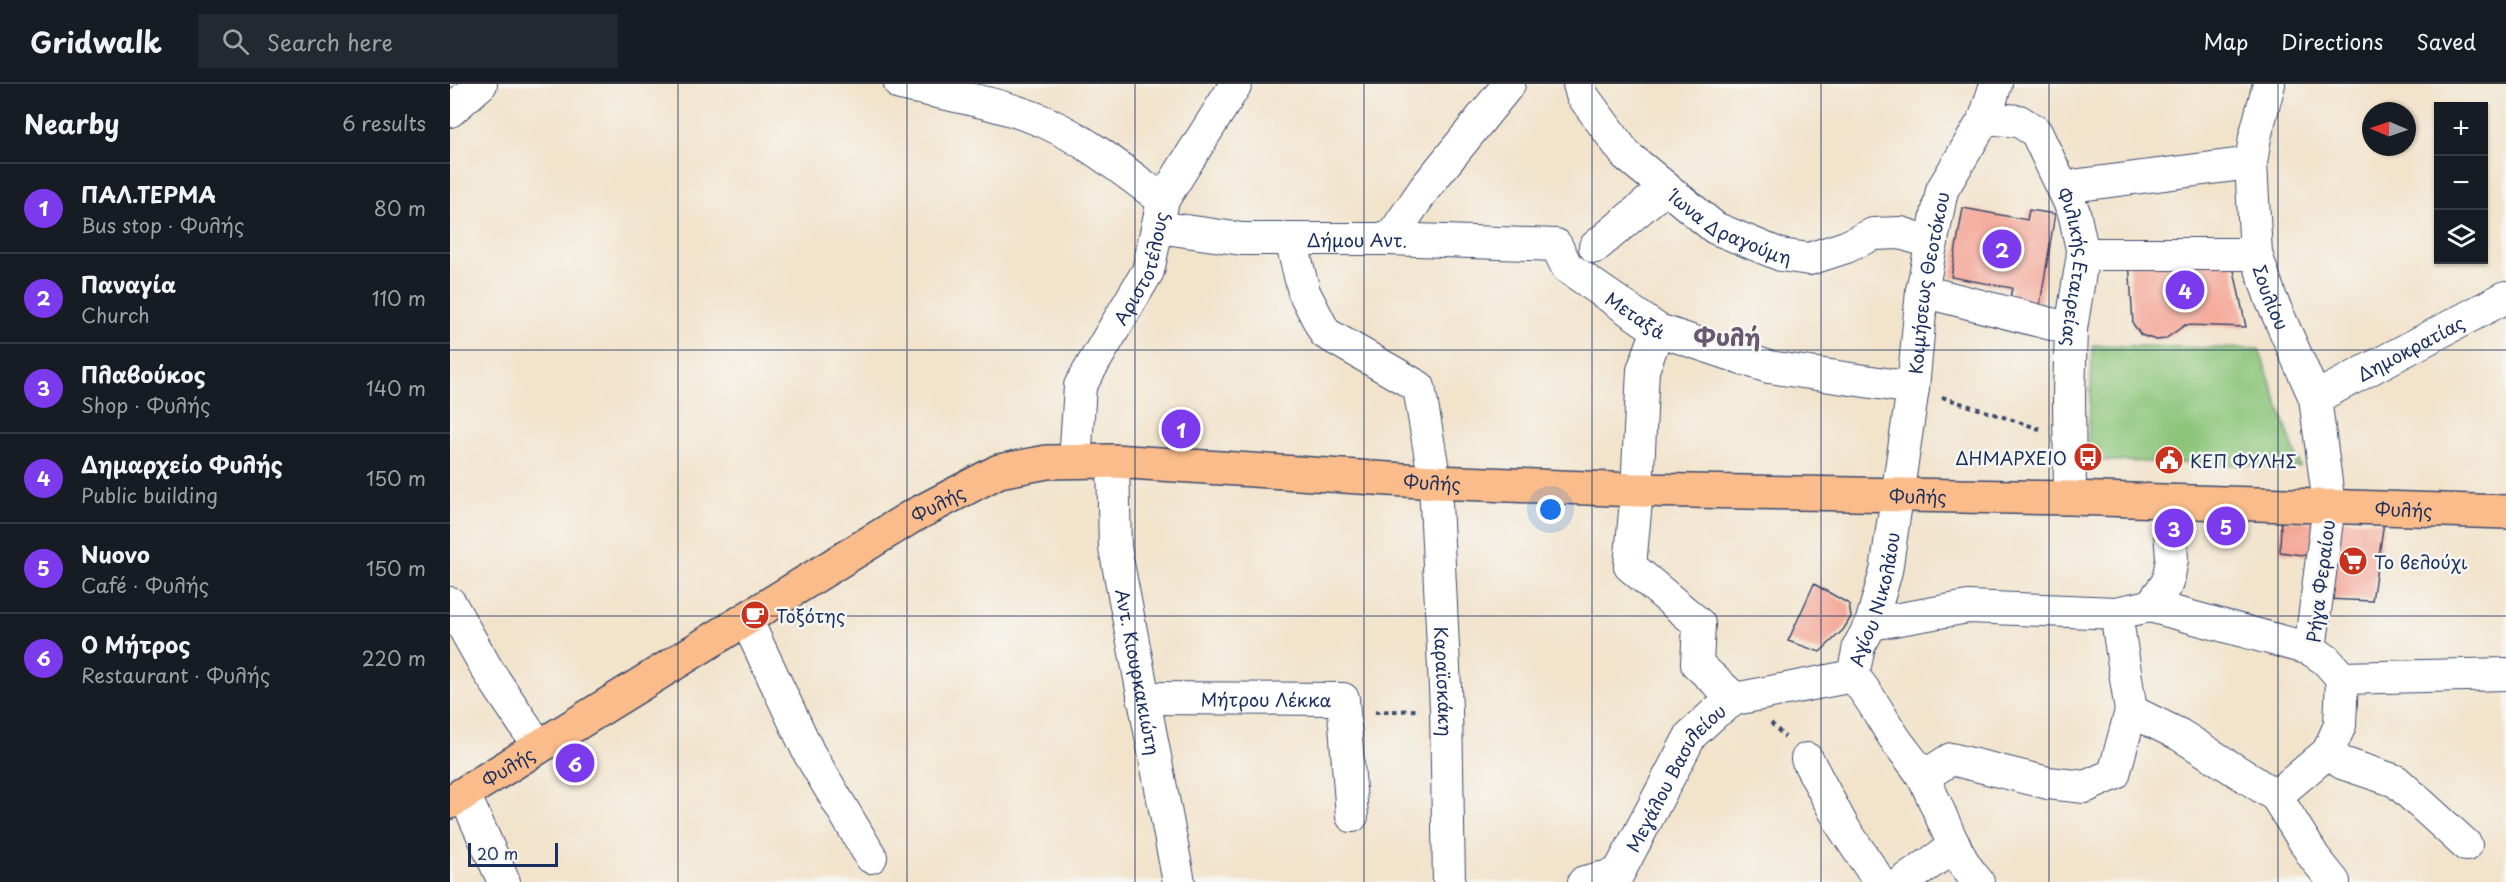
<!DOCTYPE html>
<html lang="en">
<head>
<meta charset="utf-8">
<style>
	:root { --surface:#171b24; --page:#242831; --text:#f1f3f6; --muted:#9ea1a6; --line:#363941; --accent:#7c3aed }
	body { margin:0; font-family:"Playpen Sans",sans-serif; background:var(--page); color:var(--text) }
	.controls { position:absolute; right:18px; top:18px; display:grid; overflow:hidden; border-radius:0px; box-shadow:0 2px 4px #0004 }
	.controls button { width:54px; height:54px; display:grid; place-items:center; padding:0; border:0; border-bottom:2px solid var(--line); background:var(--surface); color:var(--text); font:30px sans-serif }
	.compass { position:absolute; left:1912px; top:18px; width:54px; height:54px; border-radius:50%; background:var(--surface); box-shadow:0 2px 4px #0004; rotate:272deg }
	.scale { position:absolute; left:18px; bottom:15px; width:90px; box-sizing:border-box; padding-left:6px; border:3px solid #1b2f5e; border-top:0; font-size:16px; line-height:21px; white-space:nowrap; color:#1b2f5e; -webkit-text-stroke:4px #f6f6f2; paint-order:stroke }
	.you { position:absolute; left:1101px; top:426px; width:21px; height:21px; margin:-15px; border:4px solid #fff; border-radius:50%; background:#1a73e8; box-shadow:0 0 0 9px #1a73e833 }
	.badge { display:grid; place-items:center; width:39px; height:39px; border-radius:50%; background:var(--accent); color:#fff; font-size:20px; font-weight:700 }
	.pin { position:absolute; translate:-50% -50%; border:3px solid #fff; box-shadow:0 2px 6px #0006 }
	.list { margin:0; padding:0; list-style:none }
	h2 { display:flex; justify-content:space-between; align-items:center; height:78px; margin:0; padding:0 24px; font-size:26px }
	h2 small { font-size:20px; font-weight:400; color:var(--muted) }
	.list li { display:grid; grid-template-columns:39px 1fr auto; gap:18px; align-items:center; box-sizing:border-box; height:90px; padding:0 24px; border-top:2px solid var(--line) }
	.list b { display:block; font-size:22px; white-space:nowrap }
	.list p { margin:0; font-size:20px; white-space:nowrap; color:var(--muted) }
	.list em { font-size:20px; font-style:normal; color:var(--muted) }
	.icon { flex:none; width:33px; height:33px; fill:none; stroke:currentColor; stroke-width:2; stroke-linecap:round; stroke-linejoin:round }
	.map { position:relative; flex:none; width:2056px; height:798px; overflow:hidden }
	header { display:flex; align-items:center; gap:36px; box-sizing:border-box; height:84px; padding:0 30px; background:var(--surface); border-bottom:2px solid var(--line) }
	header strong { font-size:28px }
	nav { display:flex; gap:33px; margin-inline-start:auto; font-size:21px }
	.search { width:420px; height:54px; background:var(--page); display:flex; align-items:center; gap:15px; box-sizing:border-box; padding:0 21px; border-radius:0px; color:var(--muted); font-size:22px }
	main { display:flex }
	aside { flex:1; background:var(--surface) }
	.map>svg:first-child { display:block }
	.green { fill:#8cc579; stroke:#547a6c; stroke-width:1.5 }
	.building { fill:#f4a695 }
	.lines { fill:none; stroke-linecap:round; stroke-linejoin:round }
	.minor-casing { stroke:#3b4a6e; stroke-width:34 }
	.major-casing { stroke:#3b4a6e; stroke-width:36 }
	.path { stroke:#3b4a6e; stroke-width:4; stroke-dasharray:4.5 4.5; stroke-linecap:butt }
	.minor { stroke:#fff; stroke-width:32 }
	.major { stroke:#f9bc8a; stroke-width:33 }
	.grid { fill:none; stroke:#1b2f5e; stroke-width:1.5; stroke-opacity:0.55 }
	.labels { text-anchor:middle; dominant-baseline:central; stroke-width:5; stroke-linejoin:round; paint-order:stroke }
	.street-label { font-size:18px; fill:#1b2f5e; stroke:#f6f6f2 }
	.poi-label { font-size:18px; fill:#1b2f5e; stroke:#f6f6f2; text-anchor:start }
	.district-label { font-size:24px; font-weight:bold; fill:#675971; stroke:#f6f6f2 }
</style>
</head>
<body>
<header>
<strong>Gridwalk</strong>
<div class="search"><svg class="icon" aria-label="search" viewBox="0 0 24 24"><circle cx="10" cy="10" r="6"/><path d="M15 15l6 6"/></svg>Search here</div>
<nav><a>Map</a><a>Directions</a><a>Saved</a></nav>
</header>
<main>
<aside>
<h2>Nearby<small>6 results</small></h2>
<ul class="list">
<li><span class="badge">1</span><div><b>ΠΑΛ.ΤΕΡΜΑ</b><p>Bus stop · Φυλής</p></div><em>80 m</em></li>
<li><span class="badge">2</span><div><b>Παναγία</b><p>Church</p></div><em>110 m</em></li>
<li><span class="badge">3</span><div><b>Πλαβούκος</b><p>Shop · Φυλής</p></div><em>140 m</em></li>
<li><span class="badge">4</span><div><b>Δημαρχείο Φυλής</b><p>Public building</p></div><em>150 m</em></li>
<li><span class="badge">5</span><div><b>Nuovo</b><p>Café · Φυλής</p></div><em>150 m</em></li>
<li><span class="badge">6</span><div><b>Ο Μήτρος</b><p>Restaurant · Φυλής</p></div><em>220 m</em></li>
</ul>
</aside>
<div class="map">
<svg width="2056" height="798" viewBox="0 0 2056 798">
	<rect width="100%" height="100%" fill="#f6f6f2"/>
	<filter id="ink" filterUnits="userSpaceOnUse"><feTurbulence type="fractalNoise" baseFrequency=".0167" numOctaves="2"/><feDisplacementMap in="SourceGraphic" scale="12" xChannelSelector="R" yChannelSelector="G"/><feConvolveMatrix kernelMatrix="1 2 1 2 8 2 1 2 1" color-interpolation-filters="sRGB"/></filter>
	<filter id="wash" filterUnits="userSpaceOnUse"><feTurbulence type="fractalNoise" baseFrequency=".008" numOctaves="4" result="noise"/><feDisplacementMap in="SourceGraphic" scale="24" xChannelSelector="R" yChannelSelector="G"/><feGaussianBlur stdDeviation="1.35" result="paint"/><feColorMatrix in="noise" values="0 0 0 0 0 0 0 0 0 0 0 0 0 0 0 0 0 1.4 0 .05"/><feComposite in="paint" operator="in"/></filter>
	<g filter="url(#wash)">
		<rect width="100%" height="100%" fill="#f2e3cb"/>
		<!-- green -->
		<path class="green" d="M 1643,261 L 1809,265 L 1850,383 L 1637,376 Z"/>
		<g id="blocks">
			<!-- building -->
			<g class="building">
				<path d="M 1513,124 L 1577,136 L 1579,126 L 1605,130 L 1589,227 L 1559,220 L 1562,204 L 1501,193 Z"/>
				<path d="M 1679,176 L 1782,177 L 1796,243 L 1735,241 L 1715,255 L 1706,256 L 1691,251 L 1683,240 Z"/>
				<path d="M 1882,435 L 1934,438 L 1922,517 L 1875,515 Z"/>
				<path d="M 1831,436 L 1870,438 L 1859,472 L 1830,468 Z"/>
				<path d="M 1364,500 L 1399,520 L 1401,533 L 1393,546 L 1370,568 L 1338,557 Z"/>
			</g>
		</g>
	</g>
	<g filter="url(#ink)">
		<use href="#blocks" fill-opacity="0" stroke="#3b4a6e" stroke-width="1.5"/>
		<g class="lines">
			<!-- minor casing -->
			<g class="minor-casing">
				<g id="minor">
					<path d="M 450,0 C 499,11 551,19 597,39 C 639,58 676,89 713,116"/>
					<path id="s1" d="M 1129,0 L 1132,11 L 1176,71 L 1265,144 L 1331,171 L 1359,175 L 1396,163 L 1423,150 L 1451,149 L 1482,159"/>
					<path id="s2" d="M 1819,0 L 1805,53 L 1801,79 L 1806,170 L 1821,215 L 1865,314 L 1879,421 L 1860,565 L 1876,576 L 1892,594 L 1890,641 L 1878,668 L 1826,712"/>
					<path d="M 0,27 L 31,0"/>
					<path id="s3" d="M 1535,34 L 1569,37 L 1586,48 L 1624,128 L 1633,170 L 1621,245 L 1619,310 L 1620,414"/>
					<path d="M 1614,103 L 1801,79"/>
					<path id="s4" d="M 708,143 L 792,155 L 940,155 L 1106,161 L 1117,183 L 1208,246 L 1319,283 L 1463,304"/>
					<path d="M 940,155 L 975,104 L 1059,0"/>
					<path id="s5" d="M 841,156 L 854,208 L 875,249 L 969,303 L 985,398 L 996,625 L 999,798"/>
					<path d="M 1145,163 L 1215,104"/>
					<path d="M 1633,170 L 1806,170"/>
					<path d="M 1472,207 L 1621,245"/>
					<path d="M 1208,246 L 1193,286 L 1187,406 L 1180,482 L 1249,540 L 1247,580 L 1285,615"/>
					<path id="s6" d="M 1865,314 L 2056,213"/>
					<path id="s7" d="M 663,377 L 665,464 L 729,798"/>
					<path id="s8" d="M 625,378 L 630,302 L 698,187 L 713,116 L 786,0"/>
					<path d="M 0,519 L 37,585 L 89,663"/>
					<path d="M 1700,522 L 1860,565"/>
					<path d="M 296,535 L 359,669 L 421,773"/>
					<path d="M 1421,540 L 1518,523 L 1666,529 L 1700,522 L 1718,498 L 1722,475 L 1718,418"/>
					<path d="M 1892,594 L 2056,590"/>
					<path id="s9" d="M 693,614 L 893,615 L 902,732"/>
					<path d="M 1681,627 L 1730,651 L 1826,712 L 1864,773 L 1884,798"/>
					<path d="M 1878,668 L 1892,679 L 1946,697 L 2016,761"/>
					<path d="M 1357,675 L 1393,743 L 1430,798"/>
					<path d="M 1473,693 L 1501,675 L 1598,699 L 1635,703 L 1664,690 L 1681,627 L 1666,529"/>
					<path d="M 14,710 L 54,798"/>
					<path id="s10" d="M 1134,798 L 1168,790 L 1241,651 L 1266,628 L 1285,615 L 1403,592"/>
					<path d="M 1453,798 L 1505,762"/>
					<path id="s11" d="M 1528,798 C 1502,769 1492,729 1474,695 C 1466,680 1453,667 1444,653 C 1430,632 1420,611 1403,592 L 1409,562 L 1421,540 L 1436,487 L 1463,304 L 1472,207 L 1492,106 L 1535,34 L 1546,0"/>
				</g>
			</g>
			<!-- major casing -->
			<g class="major-casing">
				<g id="major">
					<path id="s12" d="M 0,718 L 461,433 L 549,387 L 597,378 L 663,377 L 985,398 L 1187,406 L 1620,414 L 2056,428"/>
				</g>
			</g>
			<!-- path -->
			<g class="path">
				<path d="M 1492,313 L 1590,345"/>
				<path d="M 925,628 L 966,626"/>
				<path d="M 1321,639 L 1335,653"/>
			</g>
			<!-- minor -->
			<use href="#minor" class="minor"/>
			<!-- major -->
			<use href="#major" class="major"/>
		</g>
	</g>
	<!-- grid -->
	<path class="grid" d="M 228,0 L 228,798M 457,0 L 457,798M 685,0 L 685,798M 914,0 L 914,798M 1142,0 L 1142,798M 1371,0 L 1371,798M 1599,0 L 1599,798M 1828,0 L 1828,798M 0,266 L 2056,266M 0,532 L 2056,532"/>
	<!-- icons -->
	<defs>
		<g id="bus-disc" transform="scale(1.5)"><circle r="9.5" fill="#c8321e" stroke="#f6f6f2"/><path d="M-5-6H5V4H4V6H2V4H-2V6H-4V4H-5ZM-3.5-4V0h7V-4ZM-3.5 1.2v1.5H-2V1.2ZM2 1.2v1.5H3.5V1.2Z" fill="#fff"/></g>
		<g id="civic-disc" transform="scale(1.5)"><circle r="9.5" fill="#c8321e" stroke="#f6f6f2"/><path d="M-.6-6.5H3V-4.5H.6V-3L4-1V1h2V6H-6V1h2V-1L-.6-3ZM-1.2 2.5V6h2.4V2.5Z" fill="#fff"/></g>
		<g id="supermarket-disc" transform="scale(1.5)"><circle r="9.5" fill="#c8321e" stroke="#f6f6f2"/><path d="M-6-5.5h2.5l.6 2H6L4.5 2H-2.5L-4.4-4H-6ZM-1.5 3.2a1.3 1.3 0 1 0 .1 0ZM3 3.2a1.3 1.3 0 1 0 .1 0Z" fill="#fff"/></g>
		<g id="cafe-disc" transform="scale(1.5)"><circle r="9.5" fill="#c8321e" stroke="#f6f6f2"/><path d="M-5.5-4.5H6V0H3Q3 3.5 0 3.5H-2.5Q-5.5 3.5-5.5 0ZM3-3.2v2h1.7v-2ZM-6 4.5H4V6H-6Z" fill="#fff"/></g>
	</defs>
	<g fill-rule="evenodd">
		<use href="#bus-disc" x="1638" y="373"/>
		<use href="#civic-disc" x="1719" y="376"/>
		<use href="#supermarket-disc" x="1903" y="477"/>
		<use href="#cafe-disc" x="305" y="531"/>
	</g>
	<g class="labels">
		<!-- street labels -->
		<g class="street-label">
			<text stroke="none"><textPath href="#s1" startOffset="214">Ίωνα Δραγούμη</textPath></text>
			<text stroke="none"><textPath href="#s4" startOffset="200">Δήμου Αντ.</textPath></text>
			<text stroke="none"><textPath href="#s8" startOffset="210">Αριστοτέλους</textPath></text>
			<text stroke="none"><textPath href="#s3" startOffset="198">Φιλικής Εταιρείας</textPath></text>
			<text stroke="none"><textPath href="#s11" startOffset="644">Κοιμήσεως Θεοτόκου</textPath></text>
			<text stroke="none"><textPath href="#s2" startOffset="218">Σουλίου</textPath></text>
			<text stroke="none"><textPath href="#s4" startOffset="507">Μεταξά</textPath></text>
			<text stroke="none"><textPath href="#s6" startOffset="108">Δημοκρατίας</textPath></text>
			<text stroke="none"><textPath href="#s12" startOffset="1076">Φυλής</textPath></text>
			<text stroke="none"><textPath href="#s12" startOffset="1562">Φυλής</textPath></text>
			<text stroke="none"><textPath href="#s12" startOffset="572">Φυλής</textPath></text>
			<text stroke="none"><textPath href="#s12" startOffset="2048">Φυλής</textPath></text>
			<text transform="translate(1870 497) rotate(-83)">Ρήγα Φεραίου</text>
			<text stroke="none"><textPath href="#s11" startOffset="322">Αγίου Νικολάου</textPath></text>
			<text stroke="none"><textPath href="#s7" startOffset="213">Αντ. Κιουρκακιώτη</textPath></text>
			<text stroke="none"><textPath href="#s5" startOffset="504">Καραϊσκάκη</textPath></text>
			<text stroke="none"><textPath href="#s9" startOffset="123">Μήτρου Λέκκα</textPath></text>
			<text stroke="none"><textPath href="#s12" startOffset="68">Φυλής</textPath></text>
			<text stroke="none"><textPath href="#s10" startOffset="148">Μεγάλου Βασιλείου</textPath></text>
		</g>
		<!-- poi labels -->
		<g class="poi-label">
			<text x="1617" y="373" text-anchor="end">ΔΗΜΑΡΧΕΙΟ</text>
			<text x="1740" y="376">ΚΕΠ ΦΥΛΗΣ</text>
			<text x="1924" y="477">Το βελούχι</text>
			<text x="326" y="531">Τοξότης</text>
		</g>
		<!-- district labels -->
		<g class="district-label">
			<text x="1277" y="252">Φυλή</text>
		</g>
	</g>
</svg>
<div class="controls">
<button>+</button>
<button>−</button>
<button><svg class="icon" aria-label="layers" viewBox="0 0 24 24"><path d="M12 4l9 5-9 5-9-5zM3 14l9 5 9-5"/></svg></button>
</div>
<svg class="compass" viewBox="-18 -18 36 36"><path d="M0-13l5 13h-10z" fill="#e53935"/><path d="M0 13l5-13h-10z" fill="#9ea1a6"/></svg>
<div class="scale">20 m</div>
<div class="you"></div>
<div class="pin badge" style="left:731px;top:345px">1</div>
<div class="pin badge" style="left:1552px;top:165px">2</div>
<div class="pin badge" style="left:1724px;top:444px">3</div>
<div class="pin badge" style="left:1735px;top:206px">4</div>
<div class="pin badge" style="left:1776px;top:442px">5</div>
<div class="pin badge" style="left:125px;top:679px">6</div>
</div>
</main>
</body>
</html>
